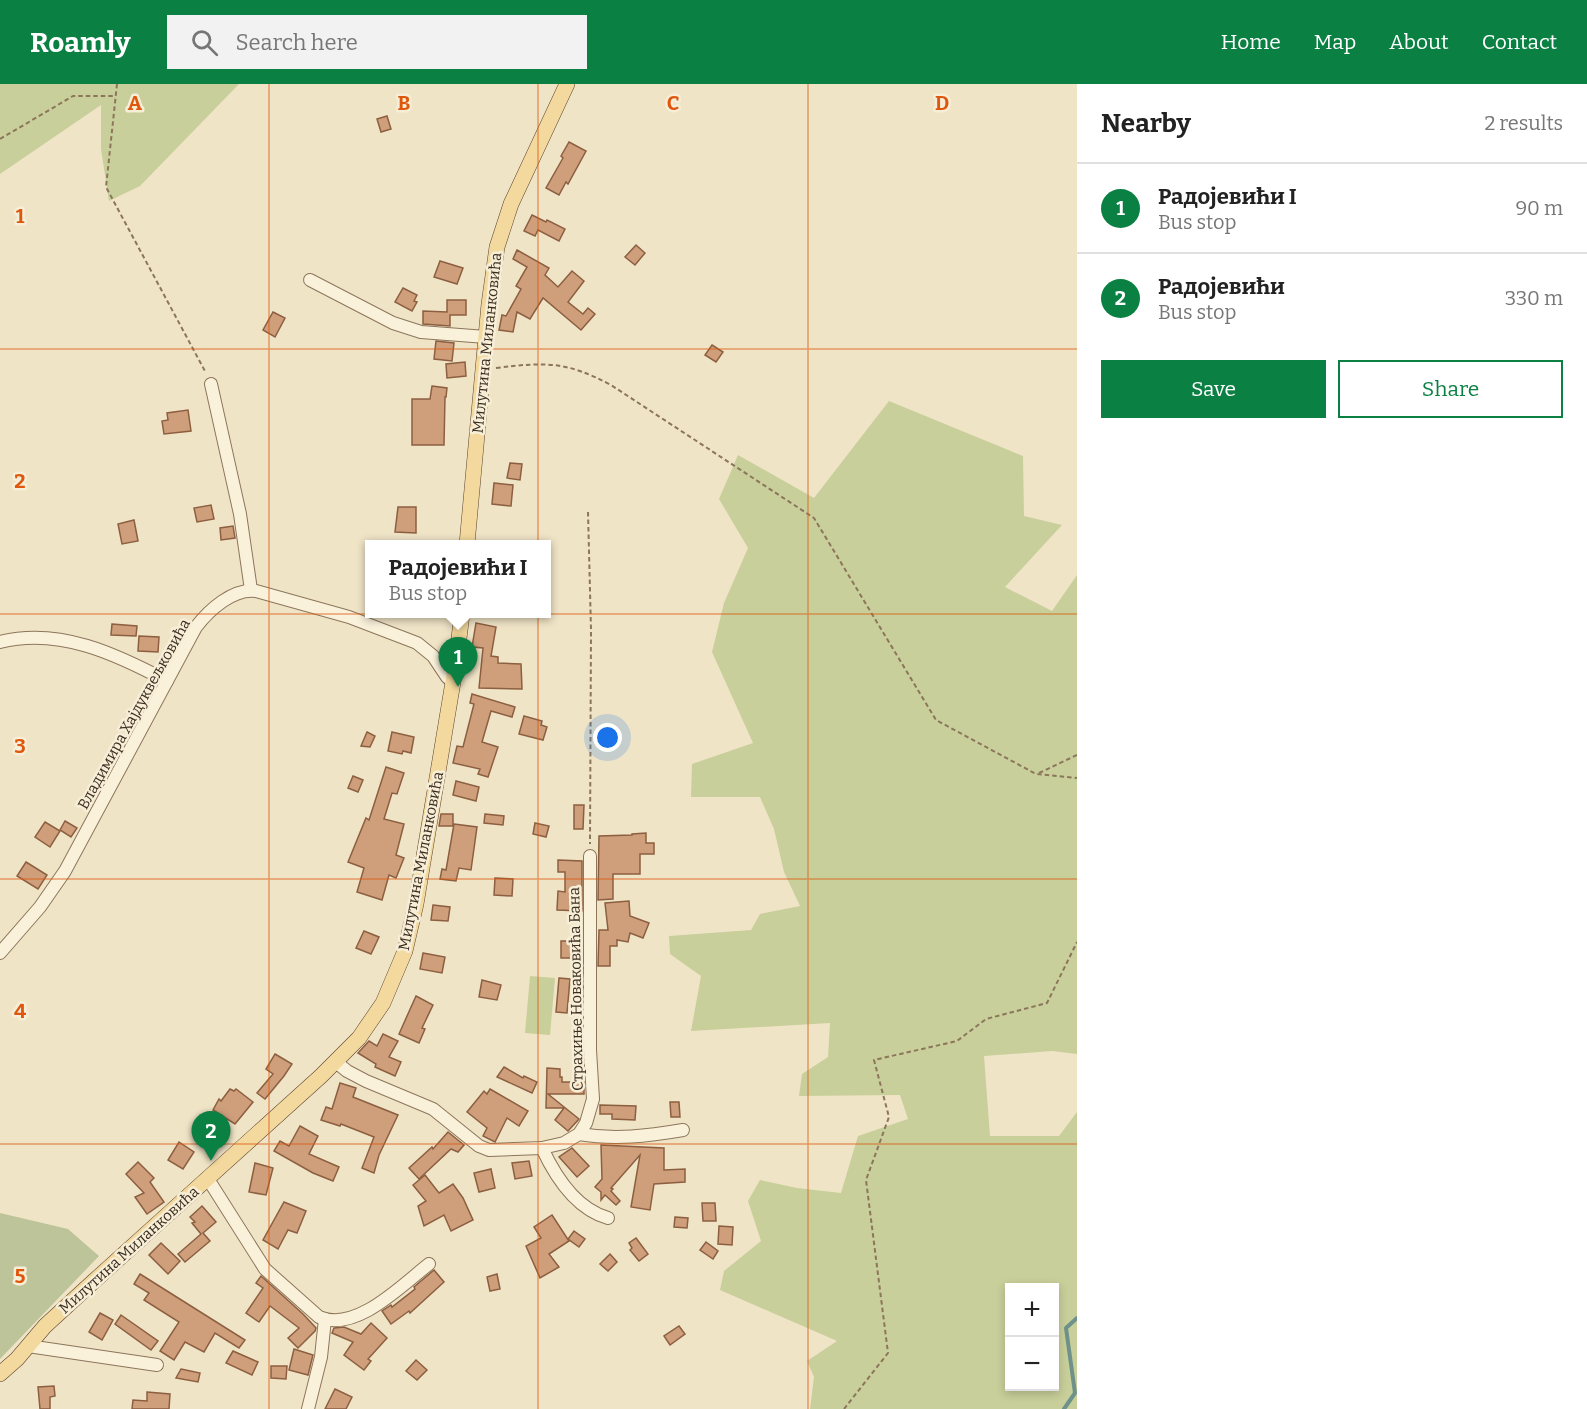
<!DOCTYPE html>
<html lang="en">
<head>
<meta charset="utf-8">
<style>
	:root { --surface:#fff; --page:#f2f2f2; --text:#222; --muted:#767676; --line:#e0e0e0; --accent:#0b8043 }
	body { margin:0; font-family:Bitter,serif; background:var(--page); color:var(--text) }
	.controls { position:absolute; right:18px; bottom:18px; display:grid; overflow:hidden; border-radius:0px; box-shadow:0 3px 9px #0003 }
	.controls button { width:54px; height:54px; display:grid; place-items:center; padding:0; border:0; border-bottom:2px solid var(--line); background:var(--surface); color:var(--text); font:30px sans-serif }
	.you { position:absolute; left:608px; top:654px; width:21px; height:21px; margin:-15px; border:4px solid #fff; border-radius:50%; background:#1a73e8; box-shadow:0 0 0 9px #1a73e833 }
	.badge { display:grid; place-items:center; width:39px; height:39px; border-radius:50%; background:var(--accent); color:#fff; font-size:20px; font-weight:700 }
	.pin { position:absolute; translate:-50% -50px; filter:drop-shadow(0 2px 3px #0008) }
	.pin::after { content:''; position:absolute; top:32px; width:21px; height:18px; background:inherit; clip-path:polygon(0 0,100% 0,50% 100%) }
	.popup { position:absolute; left:365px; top:456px; width:186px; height:78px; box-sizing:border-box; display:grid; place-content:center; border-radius:0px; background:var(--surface); filter:drop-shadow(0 2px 4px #0005); font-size:20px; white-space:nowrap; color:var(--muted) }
	.popup b { font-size:22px; color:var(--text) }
	.popup::after { content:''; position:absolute; left:50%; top:100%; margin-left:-12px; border:12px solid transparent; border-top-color:var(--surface) }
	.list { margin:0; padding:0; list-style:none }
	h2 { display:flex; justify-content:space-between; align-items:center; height:78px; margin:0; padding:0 24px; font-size:26px }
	h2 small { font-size:20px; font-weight:400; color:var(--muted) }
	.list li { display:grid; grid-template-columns:39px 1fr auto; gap:18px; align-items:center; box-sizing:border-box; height:90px; padding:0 24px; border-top:2px solid var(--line) }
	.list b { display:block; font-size:22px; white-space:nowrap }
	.list p { margin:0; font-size:20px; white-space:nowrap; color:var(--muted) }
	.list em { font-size:20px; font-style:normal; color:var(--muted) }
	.actions { display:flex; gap:12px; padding:18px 24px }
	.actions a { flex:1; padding:14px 0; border:2px solid var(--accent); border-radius:0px; text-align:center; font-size:21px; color:var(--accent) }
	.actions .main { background:var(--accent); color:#fff }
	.icon { flex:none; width:33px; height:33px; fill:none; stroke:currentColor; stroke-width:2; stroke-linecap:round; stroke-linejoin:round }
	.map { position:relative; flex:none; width:1077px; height:1325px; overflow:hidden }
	header { display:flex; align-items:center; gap:36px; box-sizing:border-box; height:84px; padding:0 30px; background:var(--accent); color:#fff }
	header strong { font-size:28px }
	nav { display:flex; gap:33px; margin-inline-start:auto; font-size:21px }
	.search { width:420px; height:54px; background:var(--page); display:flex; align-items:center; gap:15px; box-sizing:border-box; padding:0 21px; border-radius:0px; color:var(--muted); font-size:22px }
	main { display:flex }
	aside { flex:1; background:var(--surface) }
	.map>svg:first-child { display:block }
	.green { fill:#c8cf9a; fill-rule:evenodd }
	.cemetery { fill:#bec499 }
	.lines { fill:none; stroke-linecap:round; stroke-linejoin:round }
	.stream { stroke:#6e928a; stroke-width:4 }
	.building { fill:#cf9f7c; stroke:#8c5f40; stroke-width:1.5 }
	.minor-casing { stroke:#8c765b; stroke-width:14 }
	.major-casing { stroke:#5a432f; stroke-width:16 }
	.path { stroke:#8c765b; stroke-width:2; stroke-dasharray:4.5 3; stroke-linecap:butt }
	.minor { stroke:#faf1db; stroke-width:12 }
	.major { stroke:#f3d99e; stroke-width:15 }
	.grid { fill:none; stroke:#df570d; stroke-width:1.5; stroke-opacity:0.55 }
	.labels { text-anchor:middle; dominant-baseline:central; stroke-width:5; stroke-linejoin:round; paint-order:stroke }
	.street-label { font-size:15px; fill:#3c2d1f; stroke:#f7eed7 }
	.grid-label { font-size:20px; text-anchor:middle; font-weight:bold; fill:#df570d; stroke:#f7eed7; stroke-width:5; stroke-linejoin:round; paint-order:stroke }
</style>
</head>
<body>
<header>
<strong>Roamly</strong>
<div class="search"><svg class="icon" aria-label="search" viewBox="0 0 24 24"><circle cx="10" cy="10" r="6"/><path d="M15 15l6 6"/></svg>Search here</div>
<nav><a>Home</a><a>Map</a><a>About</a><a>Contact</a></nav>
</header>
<main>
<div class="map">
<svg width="1077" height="1325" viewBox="0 0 1077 1325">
	<rect width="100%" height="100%" fill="#f0e4c7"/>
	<!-- green -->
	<g class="green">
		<path d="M 0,0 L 239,0 L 140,102 L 109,117 L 101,65 L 101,21 L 0,90 Z"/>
		<path d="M 889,317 L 1023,372 L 1024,432 L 1062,441 L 1005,503 L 1052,527 L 1077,491 L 1077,970 L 1052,967 L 984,972 L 990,1052 L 1059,1052 L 1077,1028 L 1077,1325 L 810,1325 L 814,1293 L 807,1277 L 837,1257 L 720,1206 L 724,1187 L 761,1157 L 748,1117 L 760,1096 L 797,1104 L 841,1109 L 858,1052 L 908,1035 L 900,1011 L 799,1012 L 802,990 L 828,973 L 830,939 L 691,947 L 701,892 L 670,870 L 669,852 L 751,846 L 760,830 L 800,822 L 784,788 L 774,745 L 760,713 L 691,713 L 692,680 L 753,659 L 712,568 L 724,519 L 748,464 L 719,415 L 738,371 L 814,414 ZM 1010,1204 L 1054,1204 L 1054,1302 L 1010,1302 Z"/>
		<path d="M 530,892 L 555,894 L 550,951 L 525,949 Z"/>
	</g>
	<!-- cemetery -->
	<path class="cemetery" d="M 0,1129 L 68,1145 L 99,1172 L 0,1275 Z"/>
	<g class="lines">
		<!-- stream -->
		<path class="stream" d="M 1064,1325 L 1075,1309 L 1066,1244 L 1077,1234"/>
	</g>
	<!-- building -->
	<g class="building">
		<path d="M 387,32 L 391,45 L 381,48 L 377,35 Z"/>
		<path d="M 569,58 L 586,67 L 568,100 L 566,98 L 559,111 L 546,104 L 563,74 L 561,72 Z"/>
		<path d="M 532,131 L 546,138 L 547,136 L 565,145 L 559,157 L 538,146 L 535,152 L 524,147 Z"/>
		<path d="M 636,161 L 645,169 L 635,181 L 625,173 Z"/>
		<path d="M 517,166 L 549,184 L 545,191 L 558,203 L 572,187 L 584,197 L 568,218 L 583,230 L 588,224 L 595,230 L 581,246 L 543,214 L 530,235 L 517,228 L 513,248 L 499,246 L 502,231 L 506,232 L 521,205 L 516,202 L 527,183 L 513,175 Z"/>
		<path d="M 440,177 L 463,184 L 457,200 L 434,193 Z"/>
		<path d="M 403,204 L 417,211 L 414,217 L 417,218 L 412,227 L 395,218 Z"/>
		<path d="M 447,216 L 466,216 L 466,231 L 450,231 L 450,242 L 423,240 L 423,227 L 447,228 Z"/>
		<path d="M 273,228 L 285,234 L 275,253 L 263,246 Z"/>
		<path d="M 436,257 L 454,259 L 452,277 L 434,275 Z"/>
		<path d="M 712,261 L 723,268 L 716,278 L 705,271 Z"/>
		<path d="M 465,278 L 466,292 L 447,294 L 446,280 Z"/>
		<path d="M 432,302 L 447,304 L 446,313 L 445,313 L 444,361 L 412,361 L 412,315 L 430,315 Z"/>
		<path d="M 188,326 L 191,347 L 164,350 L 162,337 L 168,336 L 167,329 Z"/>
		<path d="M 510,379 L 522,380 L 520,396 L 507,394 Z"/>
		<path d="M 494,399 L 513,401 L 511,422 L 492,420 Z"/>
		<path d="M 211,421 L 214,435 L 197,438 L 194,424 Z"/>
		<path d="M 398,423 L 416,423 L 416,449 L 395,448 Z"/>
		<path d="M 134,436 L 138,457 L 122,460 L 118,440 Z"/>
		<path d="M 233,442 L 235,454 L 221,456 L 220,444 Z"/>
		<path d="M 476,539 L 496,543 L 491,572 L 498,573 L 498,579 L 521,580 L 522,605 L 479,604 L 483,564 L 472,563 Z"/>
		<path d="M 112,540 L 137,542 L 136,552 L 111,551 Z"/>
		<path d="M 139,552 L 159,553 L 158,568 L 138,567 Z"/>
		<path d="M 472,610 L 515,623 L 512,633 L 491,627 L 482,658 L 498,663 L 488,693 L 478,690 L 480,685 L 453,679 L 457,662 L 463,663 L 474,620 L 470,619 Z"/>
		<path d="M 524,632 L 542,637 L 541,641 L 547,643 L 543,656 L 519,650 Z"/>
		<path d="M 367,648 L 375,652 L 370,663 L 361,662 Z"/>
		<path d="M 392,648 L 414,653 L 411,669 L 403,667 L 402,670 L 388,667 Z"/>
		<path d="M 386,683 L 404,689 L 397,710 L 392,709 L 384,735 L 404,740 L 396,771 L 404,774 L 396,794 L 389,791 L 382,816 L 357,808 L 364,784 L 348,778 L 366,734 L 369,736 Z"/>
		<path d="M 353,692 L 363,696 L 358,708 L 348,704 Z"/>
		<path d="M 456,697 L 479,703 L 476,717 L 453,711 Z"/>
		<path d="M 574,721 L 584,721 L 583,745 L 574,745 Z"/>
		<path d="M 441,730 L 453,730 L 453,742 L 439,742 Z"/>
		<path d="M 485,730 L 504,732 L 503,741 L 484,739 Z"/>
		<path d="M 65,737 L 77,744 L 71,753 L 60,746 Z"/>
		<path d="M 45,738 L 60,747 L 50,763 L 35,753 Z"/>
		<path d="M 535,739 L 549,742 L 546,753 L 533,750 Z"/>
		<path d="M 454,740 L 477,743 L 471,786 L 459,784 L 456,797 L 440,795 L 442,785 L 446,786 Z"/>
		<path d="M 646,749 L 646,759 L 654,759 L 654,770 L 640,770 L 640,790 L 613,790 L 613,815 L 598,816 L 599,752 L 632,751 L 632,750 Z"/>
		<path d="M 558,776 L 582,777 L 582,827 L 557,826 L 558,807 L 565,808 L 565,788 L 558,788 Z"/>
		<path d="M 26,778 L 47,791 L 38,805 L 17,792 Z"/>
		<path d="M 495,794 L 513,795 L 512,812 L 494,811 Z"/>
		<path d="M 629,817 L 630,832 L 649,839 L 643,854 L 630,849 L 628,858 L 617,856 L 617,862 L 610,862 L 610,882 L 598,882 L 599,846 L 608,846 L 605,819 Z"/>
		<path d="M 433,821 L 450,823 L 448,837 L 431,836 Z"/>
		<path d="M 364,847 L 379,853 L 371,870 L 356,864 Z"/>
		<rect x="561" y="857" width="20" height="17"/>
		<path d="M 423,869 L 445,873 L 442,889 L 420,885 Z"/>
		<path d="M 559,894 L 570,895 L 567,929 L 556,928 Z"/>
		<path d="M 482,896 L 501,901 L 497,916 L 479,913 Z"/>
		<path d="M 416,912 L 433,921 L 422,944 L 425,945 L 419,959 L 399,950 Z"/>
		<path d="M 383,950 L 398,957 L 389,973 L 401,978 L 395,992 L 375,983 L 376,980 L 358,969 L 369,957 L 377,962 Z"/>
		<path d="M 275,970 L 292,980 L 284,992 L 265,1015 L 257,1009 L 273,990 L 266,985 Z"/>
		<path d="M 504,983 L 523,994 L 524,992 L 537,998 L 532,1009 L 497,993 Z"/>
		<path d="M 547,984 L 560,985 L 560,993 L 562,993 L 562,998 L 584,998 L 584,1010 L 548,1010 L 579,1035 L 568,1047 L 555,1036 L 564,1024 L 546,1024 Z"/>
		<path d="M 340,999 L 356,1004 L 353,1013 L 398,1031 L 379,1071 L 374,1089 L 362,1084 L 374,1053 L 341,1040 L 340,1042 L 321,1036 L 326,1023 L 332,1025 Z"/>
		<path d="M 230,1005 L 234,1007 L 236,1005 L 253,1018 L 235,1040 L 213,1026 L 219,1015 L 221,1017 Z"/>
		<path d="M 490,1005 L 528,1027 L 519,1042 L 507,1034 L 495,1058 L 483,1052 L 487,1044 L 467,1028 L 484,1007 L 487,1010 Z"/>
		<path d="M 670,1018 L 679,1018 L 680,1033 L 671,1033 Z"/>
		<path d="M 600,1021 L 636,1022 L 635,1036 L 612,1035 L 612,1030 L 600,1030 Z"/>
		<path d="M 300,1042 L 318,1052 L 309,1070 L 339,1083 L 333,1097 L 313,1089 L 274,1067 L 280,1057 L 289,1062 Z"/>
		<path d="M 448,1048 L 464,1061 L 458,1068 L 451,1065 L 419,1095 L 409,1084 L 432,1063 L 433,1065 Z"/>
		<path d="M 179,1058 L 194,1068 L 183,1085 L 168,1076 Z"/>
		<path d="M 601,1061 L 664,1064 L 664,1086 L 685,1085 L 685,1098 L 654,1100 L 650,1126 L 631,1123 L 640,1071 L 611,1104 L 613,1105 L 611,1107 L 620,1117 L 616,1121 L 605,1111 L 601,1116 L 601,1108 L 595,1103 L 602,1095 Z"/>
		<path d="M 572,1064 L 589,1082 L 577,1093 L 559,1073 Z"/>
		<path d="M 529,1077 L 532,1092 L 515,1095 L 512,1079 Z"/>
		<path d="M 138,1078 L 154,1094 L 150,1098 L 164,1118 L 147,1130 L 135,1113 L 144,1109 L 126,1090 Z"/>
		<path d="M 255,1079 L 273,1084 L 266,1111 L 249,1108 Z"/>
		<path d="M 491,1085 L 495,1104 L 479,1108 L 474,1089 Z"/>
		<path d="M 425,1091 L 439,1109 L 453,1100 L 463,1114 L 473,1136 L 451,1147 L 444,1131 L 424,1142 L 418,1122 L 426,1117 L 413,1101 Z"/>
		<path d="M 284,1118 L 306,1127 L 297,1149 L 288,1146 L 278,1165 L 263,1156 Z"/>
		<path d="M 702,1119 L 715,1119 L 716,1137 L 703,1137 Z"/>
		<path d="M 202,1122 L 216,1138 L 203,1149 L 210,1157 L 185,1178 L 178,1170 L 201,1150 L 192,1139 L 195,1138 L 190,1133 Z"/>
		<path d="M 552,1131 L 569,1157 L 549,1170 L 559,1183 L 540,1194 L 526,1162 L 541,1154 L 534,1143 Z"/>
		<path d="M 675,1133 L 688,1134 L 687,1144 L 674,1143 Z"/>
		<path d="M 719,1142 L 733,1143 L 732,1161 L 718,1160 Z"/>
		<path d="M 574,1147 L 585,1155 L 579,1163 L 568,1155 Z"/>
		<path d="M 636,1154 L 648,1170 L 639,1177 L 630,1166 L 632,1164 L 629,1159 Z"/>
		<path d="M 706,1158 L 718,1167 L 713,1175 L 700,1166 Z"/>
		<path d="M 161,1159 L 180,1177 L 168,1190 L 149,1171 Z"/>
		<path d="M 610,1170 L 617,1178 L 608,1187 L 600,1180 Z"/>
		<path d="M 434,1186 L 444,1198 L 410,1229 L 409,1227 L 391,1240 L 382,1227 L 391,1221 L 392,1223 L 415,1205 L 414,1203 Z"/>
		<path d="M 140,1190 L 245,1256 L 239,1264 L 215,1249 L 204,1268 L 185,1258 L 174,1276 L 160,1267 L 179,1238 L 144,1216 L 149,1209 L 134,1200 Z"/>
		<path d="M 497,1190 L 500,1205 L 490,1207 L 487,1193 Z"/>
		<path d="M 261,1192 L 303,1230 L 316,1244 L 315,1247 L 298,1264 L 288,1254 L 299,1244 L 270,1222 L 259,1238 L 246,1229 L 263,1204 L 256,1199 Z"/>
		<path d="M 100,1229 L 113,1236 L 102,1256 L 89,1248 Z"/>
		<path d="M 121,1231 L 158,1257 L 151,1266 L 115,1240 Z"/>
		<path d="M 371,1239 L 387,1254 L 368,1275 L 371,1277 L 364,1286 L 344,1271 L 353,1258 L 332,1249 L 334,1244 L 344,1243 L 361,1250 Z"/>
		<path d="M 679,1242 L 685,1250 L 670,1261 L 664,1252 Z"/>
		<path d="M 294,1265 L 313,1271 L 308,1291 L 289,1286 Z"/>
		<path d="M 233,1267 L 258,1278 L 252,1291 L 226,1279 Z"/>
		<path d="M 416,1276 L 427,1286 L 417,1296 L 406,1287 Z"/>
		<path d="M 271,1282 L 287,1282 L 286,1295 L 271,1294 Z"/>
		<path d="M 181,1285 L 200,1289 L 198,1298 L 176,1294 Z"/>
		<path d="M 54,1302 L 55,1312 L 50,1313 L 50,1325 L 40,1325 L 38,1303 Z"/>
		<path d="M 335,1305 L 352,1313 L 346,1325 L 325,1325 Z"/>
		<path d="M 147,1308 L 170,1310 L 169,1325 L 132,1325 L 133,1316 L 147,1317 Z"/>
	</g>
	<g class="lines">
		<!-- minor casing -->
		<g class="minor-casing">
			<g id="minor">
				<path d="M 310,196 L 393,239 L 421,248 L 486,253"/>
				<path d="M 211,300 L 240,430 L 251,506"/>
				<path d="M 0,558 C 59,543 116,570 167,597"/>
				<path d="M 0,869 L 40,823 L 65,787 L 196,543 C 209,526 233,504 256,507 L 349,533 L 417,559 L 433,572 L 447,593 L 453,598"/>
				<path d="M 336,978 L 347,987 L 366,997 L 433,1025 L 479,1062 L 489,1066 L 542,1064 L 564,1059 L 579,1050 L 586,1039 L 593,1015 L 590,966 L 590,772"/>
				<path d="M 579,1050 C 615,1056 648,1052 683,1046"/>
				<path d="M 542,1064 C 555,1092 576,1125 608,1134"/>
				<path d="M 208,1095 L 265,1185 L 319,1233 C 356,1249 402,1201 429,1180"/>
				<path d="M 28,1262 L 157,1281"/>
				<path d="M 308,1325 L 321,1273 L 325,1235"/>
			</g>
		</g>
		<!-- major casing -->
		<g class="major-casing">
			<g id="major">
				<path d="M 467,460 L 489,220 L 497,163 L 511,120 L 567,0"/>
				<path d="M 0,1290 L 17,1275 L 45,1242 L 94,1197 L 321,992 L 359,954 L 383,919 L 405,867 L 416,820 L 455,586 L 462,530"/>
			</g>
		</g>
		<!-- path -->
		<g class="path">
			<path d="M 117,0 L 106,103 L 206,289"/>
			<path d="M 0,55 L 73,12 L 115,12"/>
			<path d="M 496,284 C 545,278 566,277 611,301 L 814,434 L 936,636 L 1036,690 L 1077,694"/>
			<path d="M 588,428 L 591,546 L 590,760"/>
			<path d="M 1039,689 L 1077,671"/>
			<path d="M 844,1325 L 888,1269 L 866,1096 L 889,1033 L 874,976 L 957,957 L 986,935 L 1047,919 L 1077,858"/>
		</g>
		<!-- minor -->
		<use href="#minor" class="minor"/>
		<!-- major -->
		<use href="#major" class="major"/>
	</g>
	<!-- grid -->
	<path class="grid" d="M 269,0 L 269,1325M 538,0 L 538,1325M 808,0 L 808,1325M 0,265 L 1077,265M 0,530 L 1077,530M 0,795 L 1077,795M 0,1060 L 1077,1060"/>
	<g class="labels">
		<!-- street labels -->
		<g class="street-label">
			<text transform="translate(487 259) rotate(-84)">Милутина Миланковића</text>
			<text transform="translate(134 630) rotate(-61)">Владимира Хајдуквељковића</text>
			<text transform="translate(421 777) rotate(-79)">Милутина Миланковића</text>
			<text transform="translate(576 905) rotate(-91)">Страхиње Новаковића Бана</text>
			<text transform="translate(129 1166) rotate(-42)">Милутина Миланковића</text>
		</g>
	</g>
	<g class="grid-label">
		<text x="135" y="26">A</text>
		<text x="404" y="26">B</text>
		<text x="673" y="26">C</text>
		<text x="942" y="26">D</text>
		<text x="20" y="139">1</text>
		<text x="20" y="404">2</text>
		<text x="20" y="669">3</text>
		<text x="20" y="934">4</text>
		<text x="20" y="1199">5</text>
	</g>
</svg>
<div class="controls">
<button>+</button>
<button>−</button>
</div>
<div class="you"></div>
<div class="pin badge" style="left:458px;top:603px">1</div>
<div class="popup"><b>Радојевићи I</b>Bus stop</div>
<div class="pin badge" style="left:211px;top:1077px">2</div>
</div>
<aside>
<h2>Nearby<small>2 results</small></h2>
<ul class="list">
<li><span class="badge">1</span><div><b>Радојевићи I</b><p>Bus stop</p></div><em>90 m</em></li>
<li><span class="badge">2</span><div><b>Радојевићи</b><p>Bus stop</p></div><em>330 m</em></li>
</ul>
<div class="actions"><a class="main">Save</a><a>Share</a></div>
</aside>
</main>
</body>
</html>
